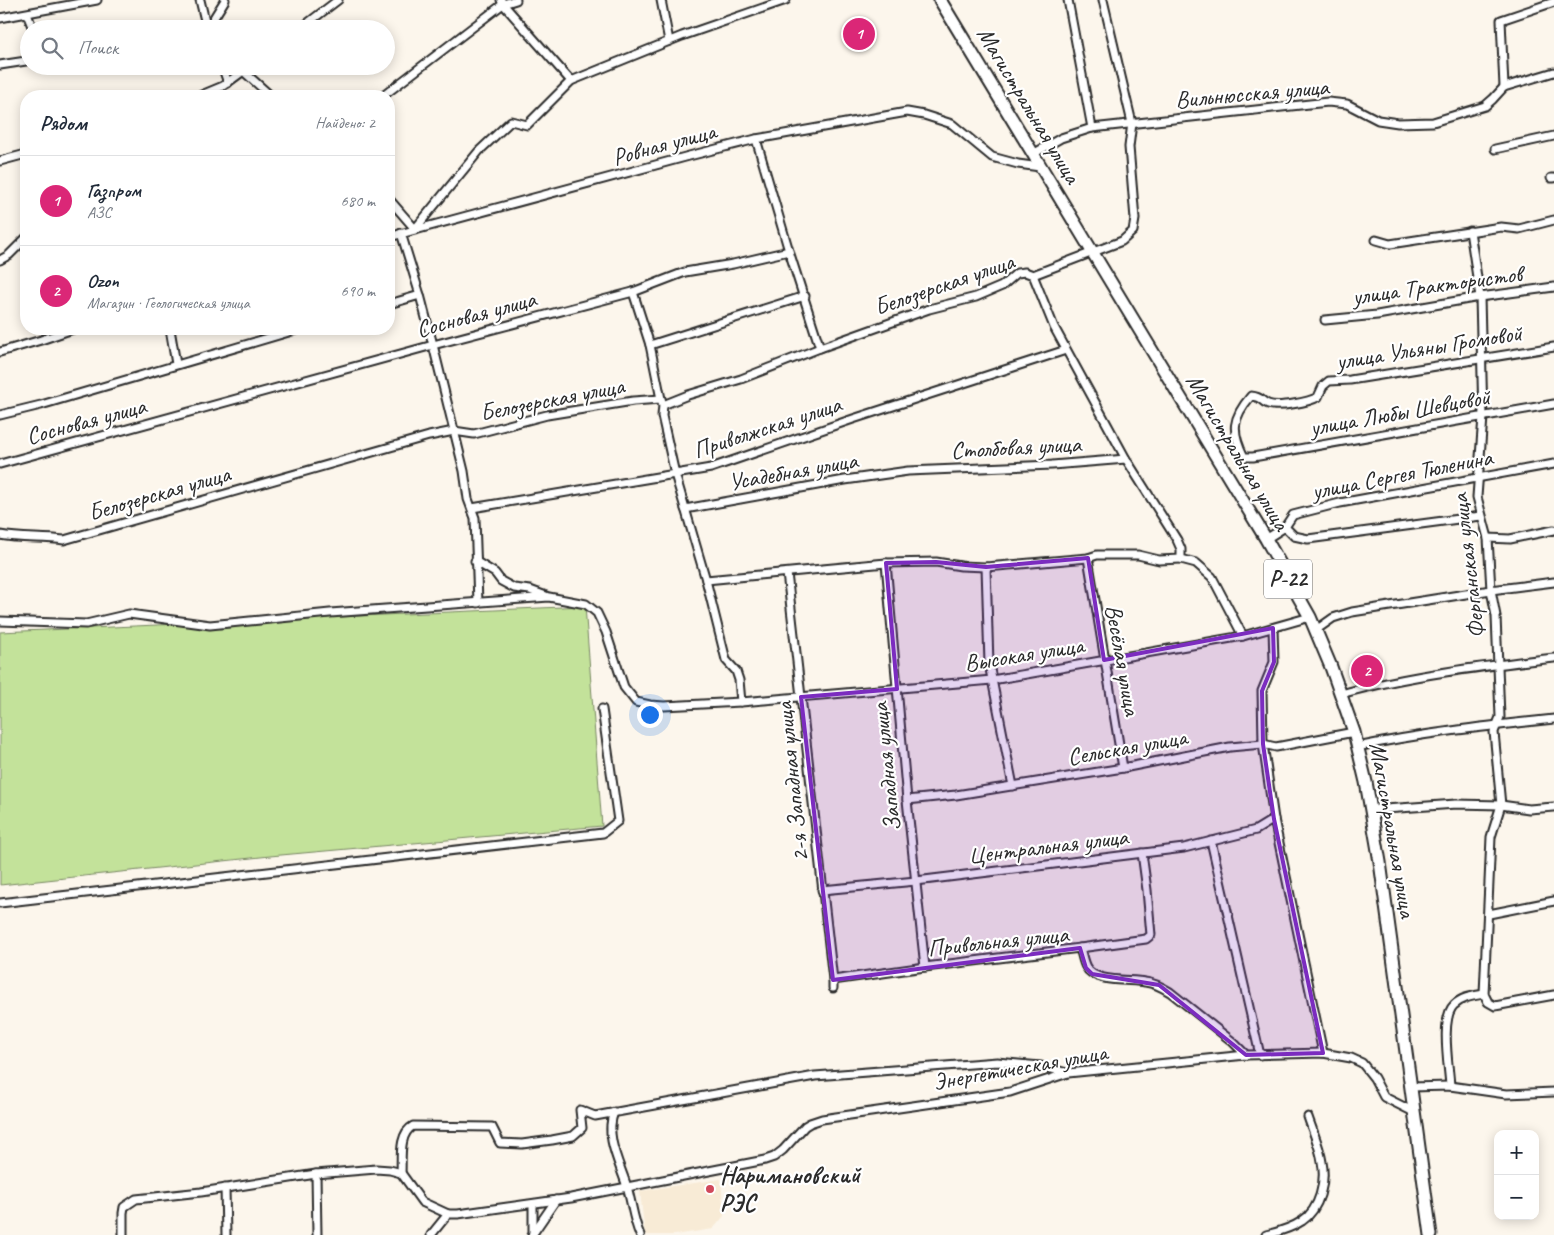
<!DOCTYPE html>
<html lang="ru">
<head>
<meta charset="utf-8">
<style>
	:root { --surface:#fff; --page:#f6f6f7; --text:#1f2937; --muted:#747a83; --line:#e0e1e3; --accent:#db2777 }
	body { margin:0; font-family:Caveat,sans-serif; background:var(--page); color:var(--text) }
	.controls { position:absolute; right:15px; bottom:15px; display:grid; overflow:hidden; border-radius:10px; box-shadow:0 2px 12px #0003 }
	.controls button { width:45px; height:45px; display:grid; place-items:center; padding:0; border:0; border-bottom:1px solid var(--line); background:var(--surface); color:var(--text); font:25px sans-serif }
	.you { position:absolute; left:649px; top:714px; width:18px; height:18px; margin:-12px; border:4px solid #fff; border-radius:50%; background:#1a73e8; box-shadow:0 0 0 8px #1a73e833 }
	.badge { display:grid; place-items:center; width:32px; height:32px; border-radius:50%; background:var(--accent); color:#fff; font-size:16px; font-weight:700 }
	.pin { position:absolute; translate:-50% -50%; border:2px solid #fff; box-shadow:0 1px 5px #0006 }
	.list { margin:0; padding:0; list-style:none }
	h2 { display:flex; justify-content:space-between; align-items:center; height:65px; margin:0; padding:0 20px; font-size:21px }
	h2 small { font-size:16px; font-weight:400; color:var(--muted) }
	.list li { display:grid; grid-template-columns:32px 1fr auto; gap:15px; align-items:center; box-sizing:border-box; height:90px; padding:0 20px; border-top:1px solid var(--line) }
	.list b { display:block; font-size:19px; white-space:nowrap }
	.list p { margin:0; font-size:16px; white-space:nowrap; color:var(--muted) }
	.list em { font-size:16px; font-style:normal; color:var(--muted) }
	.icon { flex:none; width:28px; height:28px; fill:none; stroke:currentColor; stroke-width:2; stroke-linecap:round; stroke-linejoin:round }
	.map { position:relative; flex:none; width:1554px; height:1235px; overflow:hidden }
	.search { position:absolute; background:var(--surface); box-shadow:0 2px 12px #0003; left:20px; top:20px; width:375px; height:55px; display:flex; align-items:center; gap:12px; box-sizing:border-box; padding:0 18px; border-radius:28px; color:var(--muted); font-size:19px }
	.panel { position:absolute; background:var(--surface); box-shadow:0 2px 12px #0003; left:20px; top:90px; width:375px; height:245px; border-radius:20px }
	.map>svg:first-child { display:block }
	.built { fill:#f8ebd6 }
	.green { fill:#c3e29a; stroke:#778662 }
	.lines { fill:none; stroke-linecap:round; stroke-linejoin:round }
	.minor-casing { stroke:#2b2b2b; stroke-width:11 }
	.trunk-casing { stroke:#2b2b2b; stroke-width:15 }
	.minor { stroke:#fff; stroke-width:7 }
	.trunk { stroke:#fff; stroke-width:11 }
	.marked { fill:#7b2cbf; fill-opacity:0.2; stroke:#7b2cbf; stroke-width:4; stroke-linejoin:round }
	.poi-dot { fill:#d1495b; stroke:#fff; stroke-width:2 }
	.labels { text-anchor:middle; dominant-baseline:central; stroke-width:4.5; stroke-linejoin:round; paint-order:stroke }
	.shield { fill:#fff; stroke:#6b6b6b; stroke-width:1 }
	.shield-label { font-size:22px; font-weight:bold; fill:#2b2b2b }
	.street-label { font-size:24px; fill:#2b2b2b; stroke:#fff }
	.poi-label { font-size:24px; font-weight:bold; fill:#2b2b2b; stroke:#fff; text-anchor:start }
</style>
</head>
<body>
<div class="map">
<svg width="1554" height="1235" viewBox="0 0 1554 1235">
	<rect width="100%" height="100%" fill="#fcf6ec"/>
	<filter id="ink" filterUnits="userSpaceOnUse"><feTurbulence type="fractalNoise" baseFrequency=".02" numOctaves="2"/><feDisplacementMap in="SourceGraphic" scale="10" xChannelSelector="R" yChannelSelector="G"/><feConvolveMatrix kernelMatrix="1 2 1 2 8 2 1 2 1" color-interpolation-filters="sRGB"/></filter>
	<g filter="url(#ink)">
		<!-- built -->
		<path class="built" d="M 721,1179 L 724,1216 L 713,1229 L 675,1235 L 645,1235 L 640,1191 Z"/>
		<!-- green -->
		<path class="green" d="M 585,606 L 602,826 L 270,856 L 0,885 L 0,632 Z"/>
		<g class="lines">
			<!-- minor casing -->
			<g class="minor-casing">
				<g id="minor">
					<path d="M 200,0 L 207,29"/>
					<path d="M 501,0 L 503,4 L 571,81"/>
					<path d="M 661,0 L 669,41"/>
					<path d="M 1068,0 L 1092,128"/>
					<path d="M 27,14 L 33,29"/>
					<path d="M 0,18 L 97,0"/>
					<path d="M 207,29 L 225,0"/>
					<path d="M 300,29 L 338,0"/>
					<path d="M 0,65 L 26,61 L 29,59"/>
					<path d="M 222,66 L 228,83"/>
					<path d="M 243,71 L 271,96"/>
					<path d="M 1504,87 L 1501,20 L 1554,2"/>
					<path d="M 199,96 L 223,86 L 250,66"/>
					<path d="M 383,96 L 503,4 L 516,0"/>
					<path d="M 756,139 L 789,251 L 820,348"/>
					<path d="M 1495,149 L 1554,136"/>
					<path d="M 1033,154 L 1061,138 L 1092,128 L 1328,102 L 1347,104 L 1378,120 L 1398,123 L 1433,122 L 1485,106 L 1493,99 L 1504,87 L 1554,72"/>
					<path d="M 0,161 L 26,154"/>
					<path d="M 1551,178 L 1554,178"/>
					<path d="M 389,199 L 415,229 L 479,151 L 511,121 L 527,125 L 571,81 L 682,36 L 786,0"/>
					<path d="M 1470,231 L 1480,297 L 1483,417 L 1477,497 L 1488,538 L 1491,590 L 1496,616 L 1500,717 L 1494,732 L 1501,805 L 1491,837 L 1484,994 L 1488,1002 L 1495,1006 L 1554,995"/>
					<path d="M 401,233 L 420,295 L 433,345 L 464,471 L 468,499 L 475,518 L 478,603"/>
					<path d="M 389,237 L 689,156 L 756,139 L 907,112 L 924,115 L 952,124 L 992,157 L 1018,164 L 1040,167"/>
					<path d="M 1376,240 L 1390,244 L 1501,227 L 1519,229 L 1554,220"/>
					<path d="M 0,260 L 9,255 L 26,238"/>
					<path d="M 1033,275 L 1054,327 L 1126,459 L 1177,540 L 1181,549 L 1181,559 L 1196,563 L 1212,577 L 1243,636"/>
					<path d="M 633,292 L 650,345 L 661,399"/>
					<path d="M 389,304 L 420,295"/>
					<path d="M 1325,320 L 1377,315 L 1480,297 L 1554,287"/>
					<path d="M 170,329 L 176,364"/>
					<path d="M 650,345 L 805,296"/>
					<path d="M 1554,347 L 1350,380 L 1329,381 L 1323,386 L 1318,397 C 1309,402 1278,408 1268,404 C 1260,401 1263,397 1251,396 C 1232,418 1231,431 1244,457 L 1253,457 L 1554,404"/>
					<path d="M 0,352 L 41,340 L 73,329"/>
					<path d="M 663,405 L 662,416 L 675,474 L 706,580 L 726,660 L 736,671 L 739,680 L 741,702"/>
					<path d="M 0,415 L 41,405 L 299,329"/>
					<path d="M 0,464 L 433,345 L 633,292 L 685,272 L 733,264 L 789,251"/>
					<path d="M 472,508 L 711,468 L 853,419 L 1066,350"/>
					<path d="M 685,509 L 845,480 L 908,471 L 1052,465 L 1126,459"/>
					<path d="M 1285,527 L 1294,536 L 1308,539 L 1481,516"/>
					<path d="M 0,535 C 21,539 43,537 64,540 L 429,436 L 454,431 L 474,434 L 547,415 L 633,401 L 661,399 L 663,405 L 688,395 L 741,379 L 820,348 L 929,309 L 976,297 L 1002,286 L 1017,273 L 1025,272 L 1033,275 L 1122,241 L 1133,231 L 1135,219 L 1129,147 L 1132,123 L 1103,0"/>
					<path d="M 1488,538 L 1510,539 L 1554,530"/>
					<path d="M 1266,539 L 1285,527 L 1293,515 L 1340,503 L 1554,464"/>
					<path d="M 1088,558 L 1123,768"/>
					<path d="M 475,561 L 495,573 L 501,581 L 514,588 L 530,590 L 546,596"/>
					<path d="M 886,563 L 907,800 L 925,967"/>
					<path d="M 986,567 L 989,664 L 1013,786"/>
					<path d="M 787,573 L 833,980 L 833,988"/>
					<path d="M 706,580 L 886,563 L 936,562 L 961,566 L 986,567 L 1088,558 L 1097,555 L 1138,555 L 1159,560 L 1181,559"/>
					<path d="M 0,621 L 86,624 L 129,614 L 210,625 L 330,613 L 549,597 L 586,604 L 597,613 L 606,632 L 624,687 L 636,702 L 650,705 L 664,706 L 741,702 L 992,680 L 1243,636 L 1310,617"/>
					<path d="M 1273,628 L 1274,662 L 1262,691 L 1263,744 L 1274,819 L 1323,1053"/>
					<path d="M 1316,630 L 1333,618 L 1352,612 L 1491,590 L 1554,582"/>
					<path d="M 1341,694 C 1408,675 1485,666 1554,658"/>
					<path d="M 1357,747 C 1422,733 1488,726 1554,719"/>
					<path d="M 907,800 L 956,795 L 1123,768 L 1230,747 L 1263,744 L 1276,747 L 1354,732"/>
					<path d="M 1371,810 L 1456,804 L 1501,805 L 1529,809 L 1554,807"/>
					<path d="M 1211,841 L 1260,1055"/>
					<path d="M 822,890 L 916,881 L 1184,848 L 1256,830 L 1274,819"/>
					<path d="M 0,903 L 603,833 L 618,821 L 602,709"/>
					<path d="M 1489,914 L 1554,901"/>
					<path d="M 1080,948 L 1146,939 L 1151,935 L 1147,890 L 1142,853"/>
					<path d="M 833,980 L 925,967 L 1080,948 C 1082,954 1083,962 1086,967 C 1094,983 1130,979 1145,982 C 1155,983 1162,987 1170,992 L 1233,1042 L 1246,1055"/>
					<path d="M 1450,1086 C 1449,1067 1440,1018 1454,1005 C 1462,997 1473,996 1484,994"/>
					<path d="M 1410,1087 L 1450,1086 L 1506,1094 L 1554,1092"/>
					<path d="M 614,1112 C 604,1136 620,1164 627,1187 C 632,1203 633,1219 640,1235"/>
					<path d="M 401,1173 C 402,1159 398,1134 413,1126 L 492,1127 L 500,1143 L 522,1144 L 552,1140 L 573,1136 L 582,1128 L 580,1110 L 595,1116 L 815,1076 L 997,1062 L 1041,1066 L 1067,1073"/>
					<path d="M 316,1174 L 317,1235"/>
					<path d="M 225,1188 L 226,1235"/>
					<path d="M 533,1204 L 533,1232"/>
					<path d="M 123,1235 L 123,1213 L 124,1207 L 136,1199 L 201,1192 L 316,1174 L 376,1169 L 390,1170 L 401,1173 L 422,1202 L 448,1214 L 458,1214 L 571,1198 L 765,1160 L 774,1157 L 783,1150 L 805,1126 L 810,1123 L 822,1119 L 1010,1092 L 1068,1073 L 1246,1055 L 1323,1053 L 1351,1058 L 1362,1063 L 1374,1078 L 1384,1097 L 1414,1112"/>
					<path d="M 431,1235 L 448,1214"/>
					<path d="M 532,1235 L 556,1200"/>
					<path d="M 1266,1235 C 1278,1232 1292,1228 1302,1221 C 1320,1209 1326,1182 1322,1162 C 1320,1147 1313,1132 1308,1117"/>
				</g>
			</g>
			<!-- trunk casing -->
			<g class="trunk-casing">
				<path id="trunk" d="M 940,0 L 1266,539 L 1310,617 L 1331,667 L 1354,732 L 1366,782 L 1380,862 L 1431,1235"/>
			</g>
			<!-- minor -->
			<use href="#minor" class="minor"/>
			<!-- trunk -->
			<use href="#trunk" class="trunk"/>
		</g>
	</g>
	<!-- marked area -->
	<path class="marked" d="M 1088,558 L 1104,660 L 1273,628 L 1274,662 L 1262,691 L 1263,744 L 1274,819 L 1323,1053 L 1246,1055 L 1159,985 L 1092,974 L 1086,968 L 1080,948 L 833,980 L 801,697 L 897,689 L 886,563 L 936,562 L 986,567 Z"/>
	<!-- markers -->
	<circle class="poi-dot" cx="710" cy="1189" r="5"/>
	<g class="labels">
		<!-- shield labels -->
		<rect class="shield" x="1264" y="559.5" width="48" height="39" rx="4"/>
		<g class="shield-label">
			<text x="1288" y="579">Р-22</text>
		</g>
		<!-- street labels -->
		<g class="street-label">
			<text transform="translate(1252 93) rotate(-5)">Вильнюсская улица</text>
			<text transform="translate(1029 105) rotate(59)">Магистральная улица</text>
			<text transform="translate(664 144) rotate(-15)">Ровная улица</text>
			<text transform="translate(944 284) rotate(-19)">Белозерская улица</text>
			<text transform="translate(1437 285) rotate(-8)">улица Трактористов</text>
			<text transform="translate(476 314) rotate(-15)">Сосновая улица</text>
			<text transform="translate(1429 347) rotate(-9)">улица Ульяны Громовой</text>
			<text transform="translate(552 399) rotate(-11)">Белозерская улица</text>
			<text transform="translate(1400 412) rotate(-10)">улица Любы Шевцовой</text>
			<text transform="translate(86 421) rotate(-15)">Сосновая улица</text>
			<text transform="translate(767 427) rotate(-18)">Приволжская улица</text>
			<text transform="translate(1016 447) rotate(-3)">Столбовая улица</text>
			<text transform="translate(1238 452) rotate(59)">Магистральная улица</text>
			<text transform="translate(793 471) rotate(-10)">Усадебная улица</text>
			<text transform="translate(1402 474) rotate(-11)">улица Сергея Тюленина</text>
			<text transform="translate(159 493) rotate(-16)">Белозерская улица</text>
			<text transform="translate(1468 566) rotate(-97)">Ферганская улица</text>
			<text transform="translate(1024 654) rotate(-9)">Высокая улица</text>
			<text transform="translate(1123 660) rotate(80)">Весёлая улица</text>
			<text transform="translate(1127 747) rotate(-10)">Сельская улица</text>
			<text transform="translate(886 767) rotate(-96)">Западная улица</text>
			<text transform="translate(792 782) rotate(-96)">2-я Западная улица</text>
			<text transform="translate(1393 830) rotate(80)">Магистральная улица</text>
			<text transform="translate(1048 846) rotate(-7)">Центральная улица</text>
			<text transform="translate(998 941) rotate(-6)">Привольная улица</text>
			<text transform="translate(1020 1067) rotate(-10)">Энергетическая улица</text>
		</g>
		<!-- poi labels -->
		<g class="poi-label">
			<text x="720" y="1175">Наримановский<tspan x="720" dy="28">РЭС</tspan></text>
		</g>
	</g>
</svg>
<div class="controls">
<button>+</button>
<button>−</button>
</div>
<div class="you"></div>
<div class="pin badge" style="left:859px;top:34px">1</div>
<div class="pin badge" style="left:1367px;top:671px">2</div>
<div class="search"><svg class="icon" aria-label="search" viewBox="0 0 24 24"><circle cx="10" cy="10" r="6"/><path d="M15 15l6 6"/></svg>Поиск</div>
<section class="panel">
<h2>Рядом<small>Найдено: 2</small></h2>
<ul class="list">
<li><span class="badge">1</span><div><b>Газпром</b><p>АЗС</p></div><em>680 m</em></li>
<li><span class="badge">2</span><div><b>Ozon</b><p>Магазин · Геологическая улица</p></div><em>690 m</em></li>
</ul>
</section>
</div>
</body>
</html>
